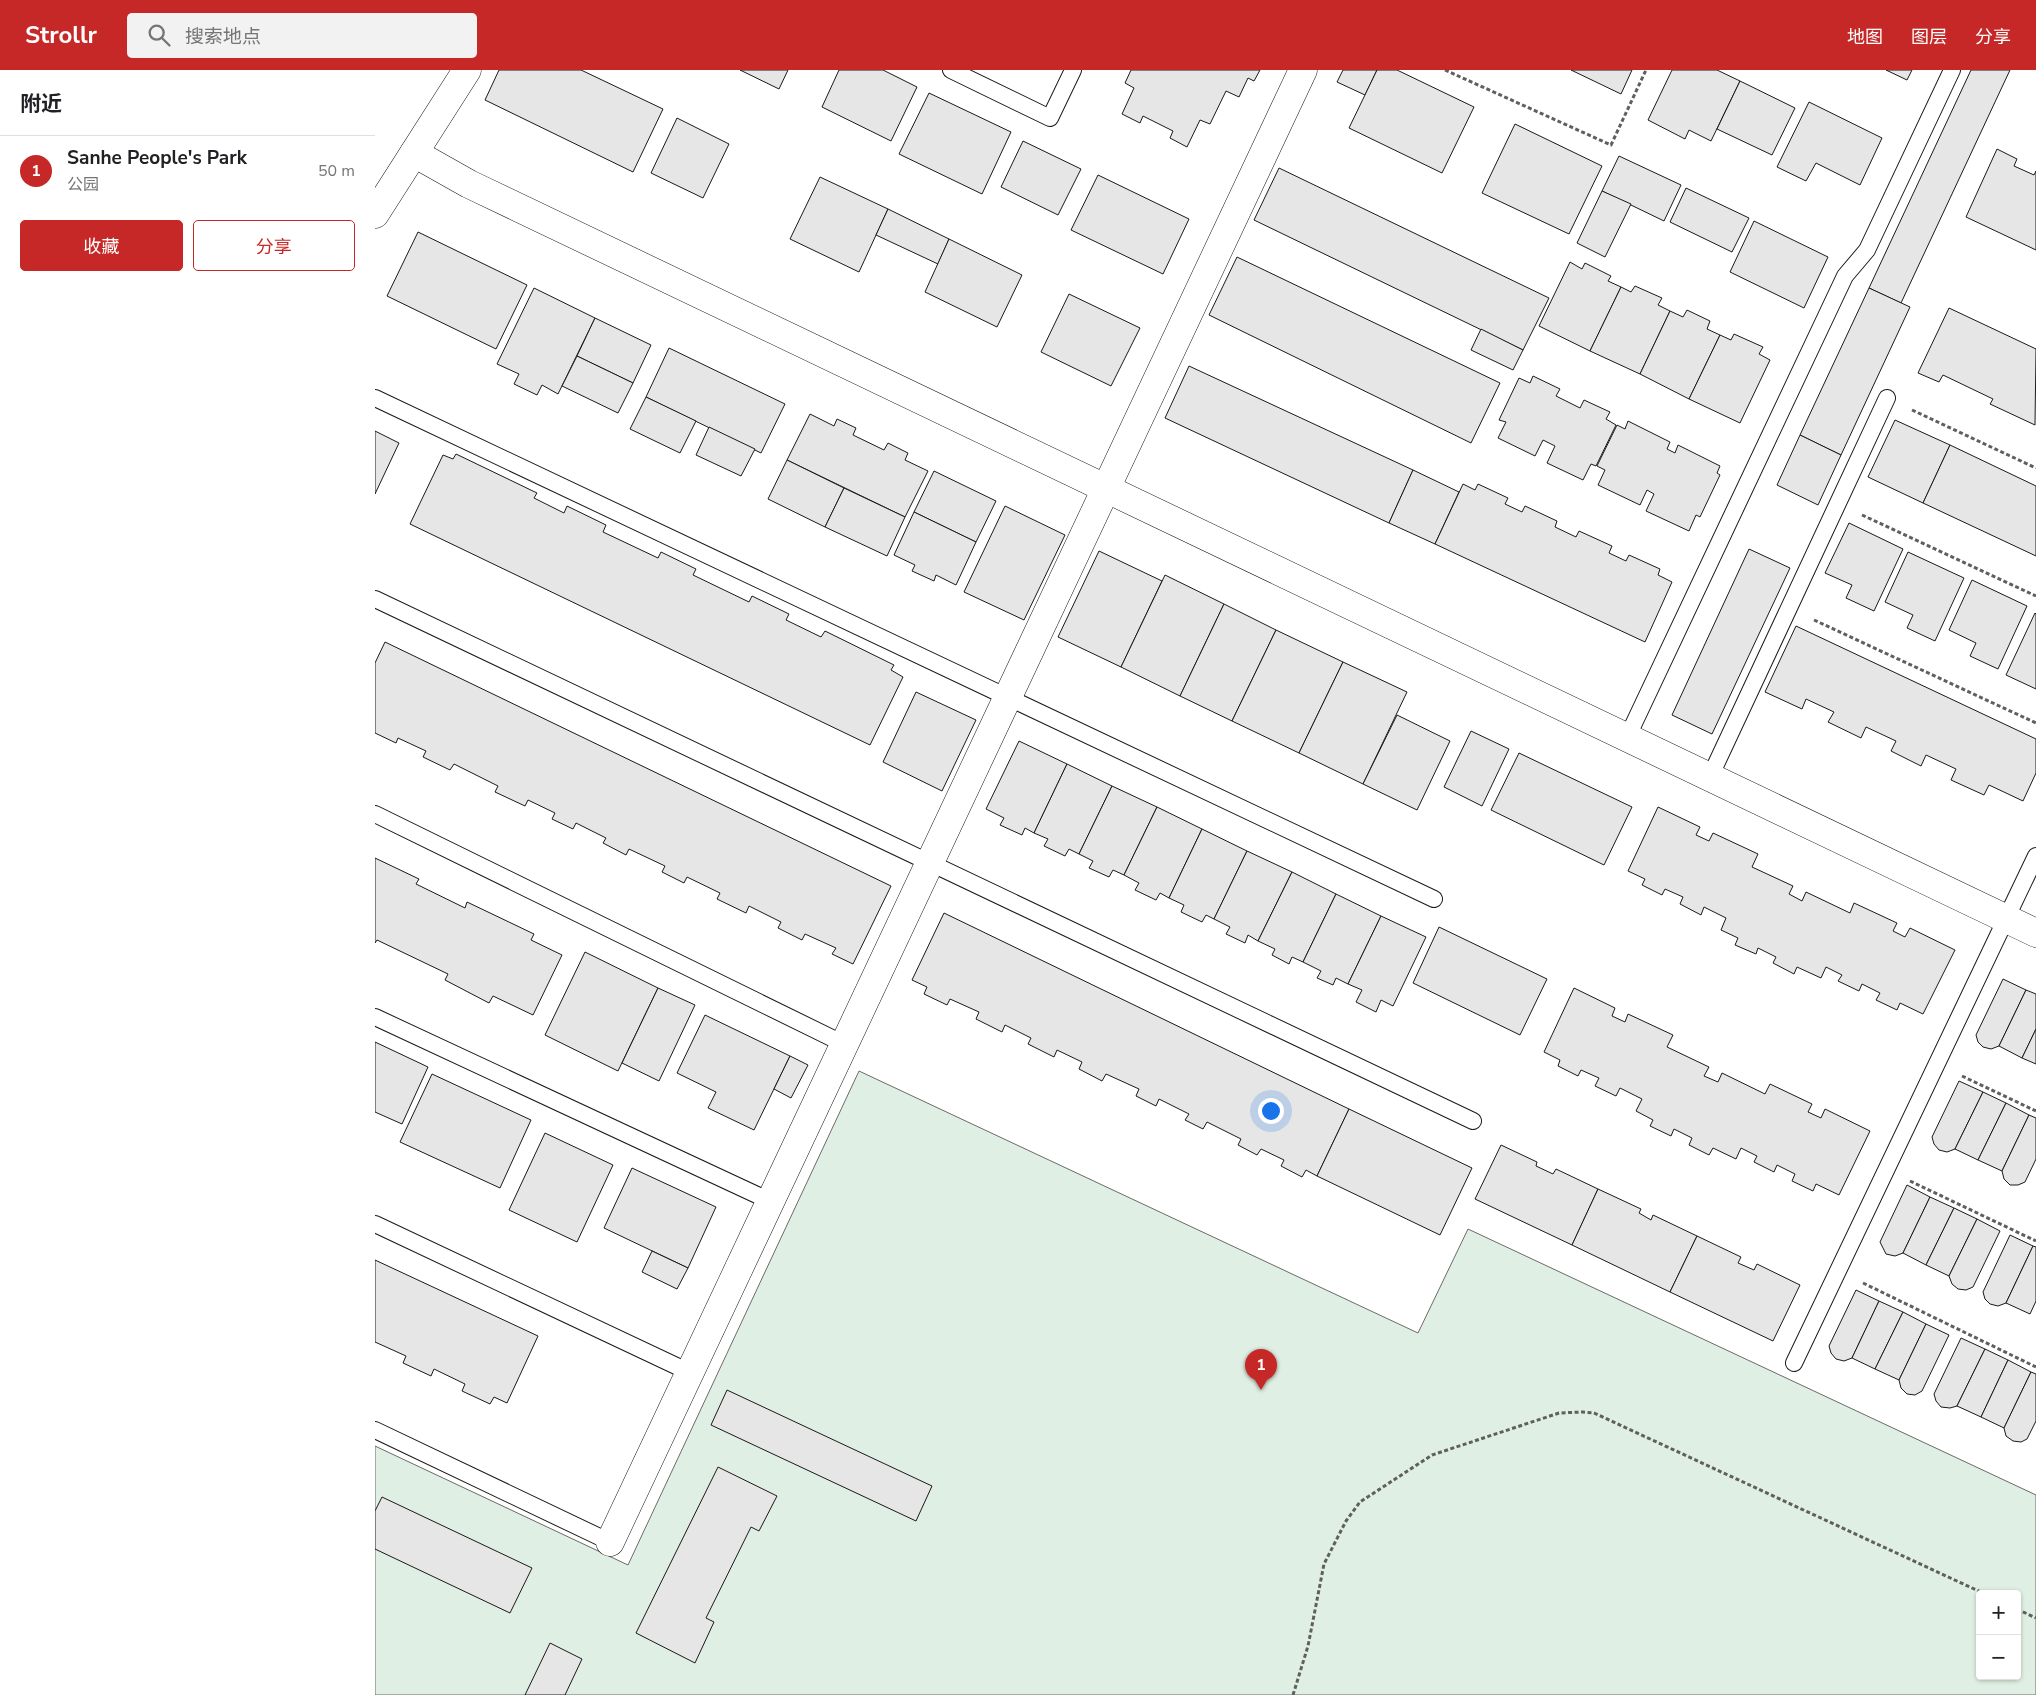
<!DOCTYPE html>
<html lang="zh">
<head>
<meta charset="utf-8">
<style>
	:root { --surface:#fff; --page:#f2f2f2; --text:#202124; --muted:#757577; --line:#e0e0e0; --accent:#c62828 }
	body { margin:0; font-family:"Nunito Sans","Noto Sans SC",sans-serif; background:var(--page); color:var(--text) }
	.controls { position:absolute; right:15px; bottom:15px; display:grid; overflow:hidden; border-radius:5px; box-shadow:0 1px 4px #0004 }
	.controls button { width:45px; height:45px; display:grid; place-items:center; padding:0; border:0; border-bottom:1px solid var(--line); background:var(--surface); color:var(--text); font:25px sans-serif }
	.you { position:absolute; left:895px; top:1040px; width:18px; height:18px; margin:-12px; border:4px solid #fff; border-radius:50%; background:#1a73e8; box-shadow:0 0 0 8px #1a73e833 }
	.badge { display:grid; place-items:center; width:32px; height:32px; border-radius:50%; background:var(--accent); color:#fff; font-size:16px; font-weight:700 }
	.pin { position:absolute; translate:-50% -41px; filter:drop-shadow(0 1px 2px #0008) }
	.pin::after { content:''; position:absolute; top:26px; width:18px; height:15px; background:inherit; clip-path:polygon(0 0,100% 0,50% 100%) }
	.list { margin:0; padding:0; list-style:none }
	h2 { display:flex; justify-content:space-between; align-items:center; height:65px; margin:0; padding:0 20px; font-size:21px }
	h2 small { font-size:16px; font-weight:400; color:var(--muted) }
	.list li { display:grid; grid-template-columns:32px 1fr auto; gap:15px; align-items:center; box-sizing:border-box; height:70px; padding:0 20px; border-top:1px solid var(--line) }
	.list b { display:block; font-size:19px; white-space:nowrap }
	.list p { margin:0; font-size:16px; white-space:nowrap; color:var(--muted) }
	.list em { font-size:16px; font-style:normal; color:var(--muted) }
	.actions { display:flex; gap:10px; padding:15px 20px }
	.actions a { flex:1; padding:11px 0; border:1px solid var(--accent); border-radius:5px; text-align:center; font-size:18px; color:var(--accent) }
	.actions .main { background:var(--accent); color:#fff }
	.icon { flex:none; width:28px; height:28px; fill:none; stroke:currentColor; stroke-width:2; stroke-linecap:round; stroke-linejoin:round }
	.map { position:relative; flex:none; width:1661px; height:1625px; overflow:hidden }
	header { display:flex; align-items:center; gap:30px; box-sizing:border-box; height:70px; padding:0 25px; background:var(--accent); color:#fff }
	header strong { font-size:24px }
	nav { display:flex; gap:28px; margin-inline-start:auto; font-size:18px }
	.search { width:350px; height:45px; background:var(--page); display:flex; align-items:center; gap:12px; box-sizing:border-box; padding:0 18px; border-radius:5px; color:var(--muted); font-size:19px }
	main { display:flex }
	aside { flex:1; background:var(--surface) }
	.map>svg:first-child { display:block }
	.green { fill:#e0efe3; stroke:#6a6a6a; fill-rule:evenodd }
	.building { fill:#e6e6e6; stroke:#1a1a1a }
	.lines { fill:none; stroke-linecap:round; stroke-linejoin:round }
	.lane-casing { stroke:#1a1a1a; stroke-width:18 }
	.street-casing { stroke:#1a1a1a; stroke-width:29 }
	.path { stroke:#5f5f5f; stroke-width:3; stroke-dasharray:4 2.5; stroke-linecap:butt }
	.lane { stroke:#fff; stroke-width:16 }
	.street { stroke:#fff; stroke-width:28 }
</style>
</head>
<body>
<header>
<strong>Strollr</strong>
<div class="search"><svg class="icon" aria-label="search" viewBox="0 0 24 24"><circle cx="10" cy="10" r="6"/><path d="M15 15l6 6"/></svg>搜索地点</div>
<nav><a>地图</a><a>图层</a><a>分享</a></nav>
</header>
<main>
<aside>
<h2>附近<small></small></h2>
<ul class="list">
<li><span class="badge">1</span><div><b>Sanhe People's Park</b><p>公园</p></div><em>50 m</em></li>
</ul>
<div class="actions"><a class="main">收藏</a><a>分享</a></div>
</aside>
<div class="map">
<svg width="1661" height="1625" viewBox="0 0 1661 1625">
	<rect width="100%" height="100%" fill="#fff"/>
	<!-- green -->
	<path class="green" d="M 484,1001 L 1043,1263 L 1093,1159 L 1661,1425 L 1661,1625 L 0,1625 L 0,1376 L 253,1495 ZM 1605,1524 L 1642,1524 L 1642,1606 L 1605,1606 Z"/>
	<!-- building -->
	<g class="building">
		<path d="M 124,0 L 206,0 L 288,39 L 258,102 L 110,30 Z"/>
		<path d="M 365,0 L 413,0 L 404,19 Z"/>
		<path d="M 464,0 L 508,0 L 542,17 L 516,71 L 447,37 Z"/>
		<path d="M 756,0 L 885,0 L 879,11 L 873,8 L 864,27 L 851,21 L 835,54 L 825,50 L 812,77 L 795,68 L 798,61 L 768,46 L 765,53 L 747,44 L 759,18 L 750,13 Z"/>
		<path d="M 968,0 L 1002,0 L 990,25 L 962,12 Z"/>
		<path d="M 1002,0 L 1022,0 L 1099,37 L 1067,103 L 974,58 Z"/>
		<path d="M 1196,0 L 1257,0 L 1246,24 Z"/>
		<path d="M 1297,0 L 1342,0 L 1365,11 L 1336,71 L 1314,60 L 1310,69 L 1273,50 Z"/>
		<path d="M 1511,0 L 1537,0 L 1532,10 Z"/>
		<path d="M 1596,0 L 1635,0 L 1526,233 L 1494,218 Z"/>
		<path d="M 1365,11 L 1420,38 L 1397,85 L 1342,59 Z"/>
		<path d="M 554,23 L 636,62 L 607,124 L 524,84 Z"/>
		<path d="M 1434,32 L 1507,68 L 1485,115 L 1441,93 L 1431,111 L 1402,97 Z"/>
		<path d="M 302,48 L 354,74 L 328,128 L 276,103 Z"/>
		<path d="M 1140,54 L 1227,96 L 1194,164 L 1107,123 Z"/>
		<path d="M 648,71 L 706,99 L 683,145 L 626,117 Z"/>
		<path d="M 1622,79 L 1642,89 L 1639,96 L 1659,105 L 1661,101 L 1661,180 L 1591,147 Z"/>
		<path d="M 1244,86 L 1306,115 L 1289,151 L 1227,121 Z"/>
		<path d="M 904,98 L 1174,228 L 1148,280 L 879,150 Z"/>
		<path d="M 723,105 L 814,149 L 788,204 L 696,160 Z"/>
		<path d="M 445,107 L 513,139 L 484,202 L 415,169 Z"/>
		<path d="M 1311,118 L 1374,148 L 1357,182 L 1295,152 Z"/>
		<path d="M 1227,121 L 1256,134 L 1230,187 L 1202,173 Z"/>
		<path d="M 513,139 L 574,169 L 563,194 L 501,165 Z"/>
		<path d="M 1379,151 L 1453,187 L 1429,238 L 1355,202 Z"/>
		<path d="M 43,162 L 152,215 L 121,279 L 12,226 Z"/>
		<path d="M 574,169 L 647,205 L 622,257 L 550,222 Z"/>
		<path d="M 862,187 L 1125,313 L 1096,373 L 834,245 Z"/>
		<path d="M 1195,192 L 1207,199 L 1210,193 L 1236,206 L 1233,211 L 1246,217 L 1215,281 L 1164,256 Z"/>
		<path d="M 1260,216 L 1287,228 L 1283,235 L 1295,241 L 1265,304 L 1215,281 L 1246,217 L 1256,222 Z"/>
		<path d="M 159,218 L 220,248 L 183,324 L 167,315 L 162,325 L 139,314 L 144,304 L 122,294 Z"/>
		<path d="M 1494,218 L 1535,237 L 1466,385 L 1425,365 Z"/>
		<path d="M 694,224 L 765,258 L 736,316 L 666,282 Z"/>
		<path d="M 1574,238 L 1661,279 L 1660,355 L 1615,334 L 1618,329 L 1568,305 L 1564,312 L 1543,303 Z"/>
		<path d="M 1312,240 L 1335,251 L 1332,259 L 1345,265 L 1314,329 L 1265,304 L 1295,241 L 1308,247 Z"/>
		<path d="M 220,248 L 276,275 L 258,313 L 202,286 Z"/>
		<path d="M 1106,259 L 1148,280 L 1138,300 L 1096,280 Z"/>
		<path d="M 1359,264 L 1388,277 L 1384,284 L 1395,290 L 1365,353 L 1314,329 L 1345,265 L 1356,270 Z"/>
		<path d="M 294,278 L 410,334 L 386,383 L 271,327 Z"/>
		<path d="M 202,286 L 258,313 L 243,343 L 187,316 Z"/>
		<path d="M 814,296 L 1038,400 L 1014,453 L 790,348 Z"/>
		<path d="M 1158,306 L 1185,319 L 1181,326 L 1205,338 L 1209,330 L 1235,342 L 1231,349 L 1241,355 L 1221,396 L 1216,394 L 1208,410 L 1172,393 L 1180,376 L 1168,370 L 1160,386 L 1123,368 L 1131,352 L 1124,350 L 1144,308 L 1155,313 Z"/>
		<path d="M 271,327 L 321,351 L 305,383 L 255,359 Z"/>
		<path d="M 435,344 L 459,356 L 462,349 L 481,358 L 478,365 L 509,380 L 513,373 L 533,383 L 530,390 L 553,401 L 530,447 L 412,390 Z"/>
		<path d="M 1520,350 L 1575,375 L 1548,433 L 1493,407 Z"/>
		<path d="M 1253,351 L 1295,372 L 1292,379 L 1300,383 L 1303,375 L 1345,396 L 1342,403 L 1345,405 L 1325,447 L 1321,445 L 1314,461 L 1271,441 L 1279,424 L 1272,420 L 1265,435 L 1223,415 L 1230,400 L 1222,396 L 1242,355 L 1250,359 Z"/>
		<path d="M 334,357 L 380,379 L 366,406 L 321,385 Z"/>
		<path d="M 0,361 L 24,373 L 0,424 Z"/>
		<path d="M 1425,365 L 1466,385 L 1443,435 L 1402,415 Z"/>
		<path d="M 1575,375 L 1661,416 L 1661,486 L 1548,433 Z"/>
		<path d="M 81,384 L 162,423 L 159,428 L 189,443 L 192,436 L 231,455 L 228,462 L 283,488 L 286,482 L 321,499 L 318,505 L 374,532 L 377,526 L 414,544 L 411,550 L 446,567 L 450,561 L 519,595 L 516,600 L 528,607 L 495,675 L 35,454 L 68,385 L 78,389 Z"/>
		<path d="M 412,390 L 469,418 L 450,457 L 393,429 Z"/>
		<path d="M 1038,400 L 1084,422 L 1060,474 L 1014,453 Z"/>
		<path d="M 559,401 L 621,431 L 601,472 L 539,442 Z"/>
		<path d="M 1088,414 L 1100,420 L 1103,414 L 1133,428 L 1130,434 L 1147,442 L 1150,436 L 1182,451 L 1180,457 L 1201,467 L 1204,461 L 1237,476 L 1234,483 L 1251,491 L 1254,485 L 1285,499 L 1283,505 L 1297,512 L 1270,572 L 1060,474 Z"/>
		<path d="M 469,418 L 530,447 L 512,486 L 450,457 Z"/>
		<path d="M 630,436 L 690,465 L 649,550 L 589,522 Z"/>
		<path d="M 539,442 L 601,472 L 581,515 L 561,505 L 559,511 L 537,501 L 540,495 L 519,485 Z"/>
		<path d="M 1474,453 L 1528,479 L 1499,541 L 1471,528 L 1477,515 L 1450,503 Z"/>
		<path d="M 1374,479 L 1415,498 L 1337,664 L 1297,645 Z"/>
		<path d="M 724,481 L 787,511 L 746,597 L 683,567 Z"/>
		<path d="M 1533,482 L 1589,508 L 1560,571 L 1532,558 L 1538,545 L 1510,532 Z"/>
		<path d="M 790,505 L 849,534 L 805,626 L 746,597 Z"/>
		<path d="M 1597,510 L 1652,536 L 1623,599 L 1595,586 L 1601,573 L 1574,560 Z"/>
		<path d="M 849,534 L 901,560 L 857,651 L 805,626 Z"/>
		<path d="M 1660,543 L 1661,544 L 1661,619 L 1631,605 Z"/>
		<path d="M 1421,556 L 1661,669 L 1661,703 L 1648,731 L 1614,715 L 1609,725 L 1576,710 L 1581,699 L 1551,685 L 1546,696 L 1516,681 L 1521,671 L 1491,657 L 1486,668 L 1453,652 L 1459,642 L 1431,629 L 1427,639 L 1390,622 Z"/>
		<path d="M 901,560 L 968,592 L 924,683 L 857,651 Z"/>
		<path d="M 10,572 L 516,816 L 478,894 L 457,884 L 461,878 L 430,864 L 427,870 L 403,858 L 406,852 L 374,836 L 371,843 L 342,829 L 345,823 L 312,807 L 309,813 L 287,802 L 290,796 L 254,779 L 251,785 L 228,773 L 231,768 L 201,753 L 198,759 L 177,749 L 180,743 L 153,730 L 150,736 L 120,722 L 123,716 L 79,694 L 75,700 L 48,687 L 51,681 L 23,668 L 21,673 L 0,663 L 0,593 Z"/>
		<path d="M 968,592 L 1032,622 L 988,714 L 924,683 Z"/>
		<path d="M 541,622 L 601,650 L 567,721 L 508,692 Z"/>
		<path d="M 1022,645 L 1075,671 L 1042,740 L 988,714 Z"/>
		<path d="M 1096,661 L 1134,679 L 1107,736 L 1069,717 Z"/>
		<path d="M 644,671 L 692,694 L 659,763 L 650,758 L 647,765 L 625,755 L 629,748 L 611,739 Z"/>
		<path d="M 1144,683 L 1257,737 L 1229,795 L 1116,740 Z"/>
		<path d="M 692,694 L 737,716 L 704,784 L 694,779 L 690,786 L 669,776 L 673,769 L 659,763 Z"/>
		<path d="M 737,716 L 782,737 L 749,805 L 738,800 L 734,807 L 714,798 L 718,791 L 704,784 Z"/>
		<path d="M 782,737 L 827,759 L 794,828 L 785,823 L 781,830 L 760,820 L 764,813 L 749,805 Z"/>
		<path d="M 1283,737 L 1325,757 L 1321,765 L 1334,771 L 1338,763 L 1383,784 L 1377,797 L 1418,816 L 1414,824 L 1427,831 L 1431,822 L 1475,843 L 1479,833 L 1522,853 L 1518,861 L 1530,867 L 1535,858 L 1580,880 L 1548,944 L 1525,933 L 1522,940 L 1501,930 L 1505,923 L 1487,914 L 1484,921 L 1463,911 L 1467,905 L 1451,897 L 1446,908 L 1422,897 L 1419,904 L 1398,893 L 1401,887 L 1383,878 L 1381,884 L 1360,875 L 1363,868 L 1346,860 L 1351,848 L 1329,837 L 1326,845 L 1305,834 L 1308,827 L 1290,819 L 1287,825 L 1267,815 L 1270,809 L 1253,801 Z"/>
		<path d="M 827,759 L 872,781 L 839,849 L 831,845 L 827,852 L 806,842 L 809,835 L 794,828 Z"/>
		<path d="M 872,781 L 917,802 L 883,871 L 873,865 L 870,873 L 851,864 L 855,857 L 839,849 Z"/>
		<path d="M 0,788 L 44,809 L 41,814 L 90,838 L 92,832 L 159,864 L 156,870 L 187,885 L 158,945 L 118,926 L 114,933 L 70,910 L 73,904 L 2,870 L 0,873 Z"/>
		<path d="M 917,802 L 961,824 L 928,892 L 917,887 L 914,894 L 897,885 L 900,879 L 883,871 Z"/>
		<path d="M 961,824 L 1006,846 L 973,914 L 961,908 L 958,915 L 942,908 L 946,901 L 928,892 Z"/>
		<path d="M 569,843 L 974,1039 L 942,1106 L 931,1100 L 927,1107 L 906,1096 L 909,1090 L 886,1079 L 882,1085 L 863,1075 L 866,1069 L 832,1052 L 828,1059 L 810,1050 L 814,1044 L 784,1029 L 781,1036 L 761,1026 L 764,1019 L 731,1004 L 727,1011 L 704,999 L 707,992 L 682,980 L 679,987 L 653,974 L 656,968 L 630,955 L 627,962 L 601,949 L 604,942 L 575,929 L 572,935 L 549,924 L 552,917 L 537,910 Z"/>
		<path d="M 1006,846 L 1051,867 L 1018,936 L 1006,930 L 1001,942 L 981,932 L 987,920 L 973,914 Z"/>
		<path d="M 1064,857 L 1172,909 L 1145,965 L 1038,913 Z"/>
		<path d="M 210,882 L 283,918 L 243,1001 L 170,965 Z"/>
		<path d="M 1628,909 L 1651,920 L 1624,976 L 1616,979 L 1608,977 L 1603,972 L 1601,965 Z"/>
		<path d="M 283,918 L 320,935 L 284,1011 L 247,993 Z"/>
		<path d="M 1199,918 L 1240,938 L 1237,946 L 1250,952 L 1253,944 L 1298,965 L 1292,977 L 1334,997 L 1329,1006 L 1343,1012 L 1347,1003 L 1390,1024 L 1395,1014 L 1437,1034 L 1433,1042 L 1446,1048 L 1450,1039 L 1495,1061 L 1464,1125 L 1441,1114 L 1438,1121 L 1417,1111 L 1420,1104 L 1402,1095 L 1399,1102 L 1379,1092 L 1382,1086 L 1366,1078 L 1361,1089 L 1338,1078 L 1334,1085 L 1314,1075 L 1317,1068 L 1299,1059 L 1296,1066 L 1275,1056 L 1278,1050 L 1261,1041 L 1267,1029 L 1245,1018 L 1241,1026 L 1220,1016 L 1224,1008 L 1206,1000 L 1203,1006 L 1183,996 L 1185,990 L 1169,982 Z"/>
		<path d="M 1651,920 L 1661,924 L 1661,959 L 1647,988 L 1624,976 Z"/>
		<path d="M 330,945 L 415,986 L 379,1060 L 333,1038 L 341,1022 L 302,1003 Z"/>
		<path d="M 1661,959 L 1661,994 L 1647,988 Z"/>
		<path d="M 0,972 L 53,997 L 27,1054 L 0,1042 Z"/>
		<path d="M 415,986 L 433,995 L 416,1028 L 399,1019 Z"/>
		<path d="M 57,1004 L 156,1050 L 125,1118 L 25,1072 Z"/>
		<path d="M 1584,1011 L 1608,1022 L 1580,1079 L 1572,1082 L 1564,1080 L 1559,1074 L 1557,1067 Z"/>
		<path d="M 1608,1022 L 1631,1033 L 1603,1090 L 1580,1079 Z"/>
		<path d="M 1631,1033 L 1654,1045 L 1627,1101 L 1603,1090 Z"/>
		<path d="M 974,1039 L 1097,1098 L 1065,1165 L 942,1106 Z"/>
		<path d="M 1654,1045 L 1661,1048 L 1661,1089 L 1650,1112 L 1643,1115 L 1635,1115 L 1629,1109 L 1627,1101 Z"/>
		<path d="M 170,1063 L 238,1095 L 202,1172 L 134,1140 Z"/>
		<path d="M 1126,1075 L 1162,1092 L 1161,1096 L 1178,1104 L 1181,1099 L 1223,1119 L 1197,1175 L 1100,1129 Z"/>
		<path d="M 257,1098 L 341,1137 L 313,1198 L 229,1158 Z"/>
		<path d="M 1532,1115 L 1555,1127 L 1528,1183 L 1520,1186 L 1511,1184 L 1505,1172 Z"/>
		<path d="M 1223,1119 L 1266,1139 L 1264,1143 L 1276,1150 L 1278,1145 L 1322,1166 L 1295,1222 L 1197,1175 Z"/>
		<path d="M 1555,1127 L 1579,1138 L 1551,1195 L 1528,1183 Z"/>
		<path d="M 1579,1138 L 1602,1149 L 1574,1206 L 1551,1195 Z"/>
		<path d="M 1602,1149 L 1625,1161 L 1598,1217 L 1591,1220 L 1583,1219 L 1577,1214 L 1574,1206 Z"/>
		<path d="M 1635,1165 L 1658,1176 L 1631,1233 L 1623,1236 L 1615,1234 L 1610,1229 L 1608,1222 Z"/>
		<path d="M 1322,1166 L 1366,1187 L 1363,1193 L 1379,1200 L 1382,1194 L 1425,1215 L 1398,1271 L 1295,1222 Z"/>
		<path d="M 1658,1176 L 1661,1177 L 1661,1231 L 1655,1244 L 1631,1233 Z"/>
		<path d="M 277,1181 L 313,1198 L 302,1219 L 267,1202 Z"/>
		<path d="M 0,1190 L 163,1266 L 132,1333 L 119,1327 L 115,1334 L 87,1321 L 90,1314 L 59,1299 L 56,1306 L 28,1293 L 31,1286 L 0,1272 Z"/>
		<path d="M 1481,1220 L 1504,1231 L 1477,1288 L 1469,1291 L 1461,1289 L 1456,1283 L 1454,1276 Z"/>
		<path d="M 1504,1231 L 1528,1242 L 1500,1299 L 1477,1288 Z"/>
		<path d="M 1528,1242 L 1551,1254 L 1524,1310 L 1500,1299 Z"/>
		<path d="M 1551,1254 L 1574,1265 L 1547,1321 L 1540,1325 L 1532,1324 L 1526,1318 L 1524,1310 Z"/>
		<path d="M 1586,1268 L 1610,1279 L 1582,1336 L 1575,1338 L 1566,1337 L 1561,1331 L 1559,1324 Z"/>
		<path d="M 1610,1279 L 1633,1290 L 1606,1347 L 1582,1336 Z"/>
		<path d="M 1633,1290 L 1656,1302 L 1629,1358 L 1606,1347 Z"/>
		<path d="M 1656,1302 L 1661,1304 L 1661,1351 L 1652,1369 L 1646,1372 L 1638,1371 L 1631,1366 L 1629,1358 Z"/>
		<path d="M 352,1320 L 557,1416 L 541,1451 L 336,1355 Z"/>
		<path d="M 343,1397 L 402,1426 L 384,1461 L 376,1457 L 331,1548 L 339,1552 L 320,1593 L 261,1563 Z"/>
		<path d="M 7,1427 L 157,1498 L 135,1543 L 0,1479 L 0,1441 Z"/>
		<path d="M 175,1573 L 207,1589 L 190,1625 L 150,1625 Z"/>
	</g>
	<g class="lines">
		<!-- lane casing -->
		<g class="lane-casing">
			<g id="lane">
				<path d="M 576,0 L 675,48 L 698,0"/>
				<path d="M 0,328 L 1059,829"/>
				<path d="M 0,529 L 1098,1051"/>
				<path d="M 1252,668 L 1470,206 L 1492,180 L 1577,0"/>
				<path d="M 1335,707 L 1512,328"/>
				<path d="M 0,744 L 469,974"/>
				<path d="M 0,947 L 395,1131"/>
				<path d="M 0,1154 L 314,1302"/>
				<path d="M 1419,1293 L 1661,786"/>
				<path d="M 0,1360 L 235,1472"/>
			</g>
		</g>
		<!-- street casing -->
		<g class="street-casing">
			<g id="street">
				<path d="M 39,83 L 94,114 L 1661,863"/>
				<path d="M 0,144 L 92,0"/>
				<path d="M 235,1472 L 928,0"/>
			</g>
		</g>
		<!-- path -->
		<g class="path">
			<path d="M 1070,0 L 1236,75 L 1271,0"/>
			<path d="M 1537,340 L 1661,398"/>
			<path d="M 1487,445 L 1661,526"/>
			<path d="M 1439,550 L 1661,653"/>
			<path d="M 1587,1006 L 1661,1041"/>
			<path d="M 1535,1111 L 1661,1171"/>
			<path d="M 1488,1213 L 1661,1297"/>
			<path d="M 1642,1539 L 1661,1548"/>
			<path d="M 918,1625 L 933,1576 L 949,1494 L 971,1451 L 985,1432 L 1057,1385 L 1184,1343 L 1208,1342 L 1219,1343 L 1610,1524"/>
		</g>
		<!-- lane -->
		<use href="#lane" class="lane"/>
		<!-- street -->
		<use href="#street" class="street"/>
	</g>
</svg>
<div class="controls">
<button>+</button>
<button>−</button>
</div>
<div class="you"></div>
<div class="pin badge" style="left:886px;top:1320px">1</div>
</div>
</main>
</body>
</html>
